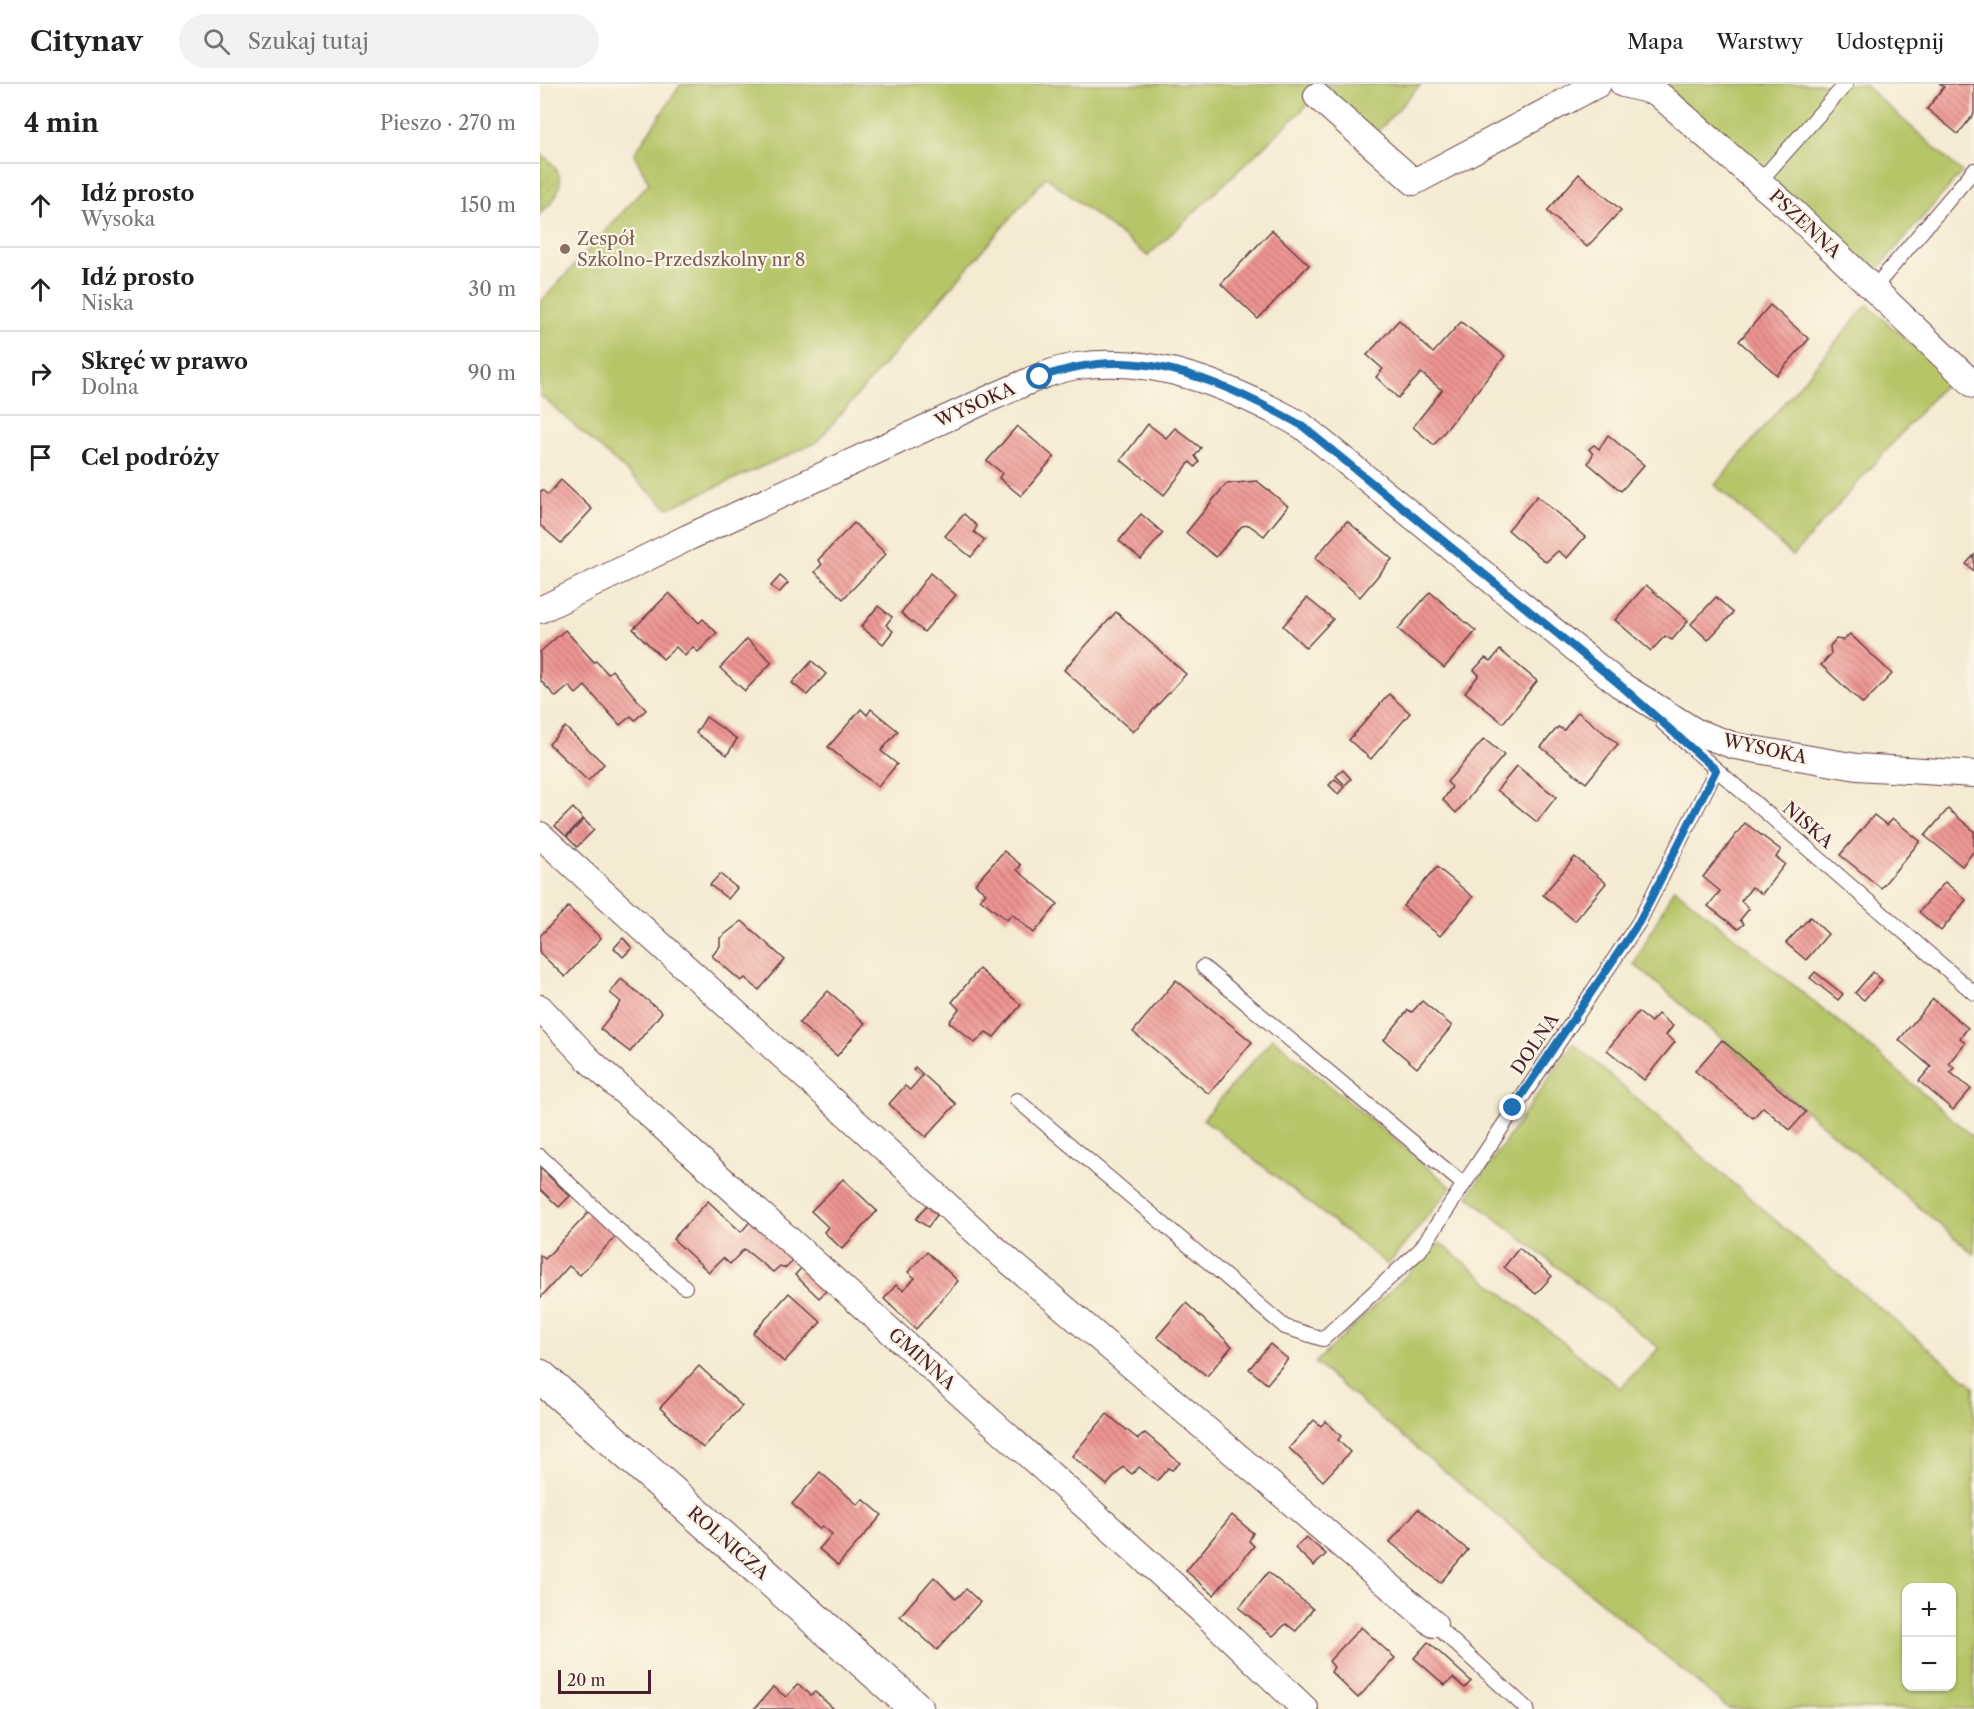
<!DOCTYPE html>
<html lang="pl">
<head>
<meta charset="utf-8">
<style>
	:root { --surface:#fff; --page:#f2f2f2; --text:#202124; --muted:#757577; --line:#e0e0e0 }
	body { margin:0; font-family:"Libre Caslon Text",serif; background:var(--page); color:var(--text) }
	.controls { position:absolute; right:18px; bottom:18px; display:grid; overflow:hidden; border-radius:12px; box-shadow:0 2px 4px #0004 }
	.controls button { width:54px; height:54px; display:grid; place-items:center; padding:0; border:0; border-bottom:2px solid var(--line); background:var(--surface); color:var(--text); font:30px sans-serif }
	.scale { position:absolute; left:18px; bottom:15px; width:93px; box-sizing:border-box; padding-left:6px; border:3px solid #4a1f2b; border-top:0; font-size:16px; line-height:21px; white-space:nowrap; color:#4a1f2b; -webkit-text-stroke:4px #fcf5e5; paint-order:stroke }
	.stop { position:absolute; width:18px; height:18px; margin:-14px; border:4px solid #1f6fb2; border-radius:50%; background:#fff }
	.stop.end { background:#1f6fb2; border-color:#fff; box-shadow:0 2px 6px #0008 }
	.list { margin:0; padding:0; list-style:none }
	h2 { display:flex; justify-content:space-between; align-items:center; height:78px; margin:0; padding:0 24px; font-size:26px }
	h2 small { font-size:20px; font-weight:400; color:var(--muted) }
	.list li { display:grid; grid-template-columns:39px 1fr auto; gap:18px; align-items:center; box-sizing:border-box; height:84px; padding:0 24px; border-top:2px solid var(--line) }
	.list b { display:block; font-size:22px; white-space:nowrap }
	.list p { margin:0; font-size:20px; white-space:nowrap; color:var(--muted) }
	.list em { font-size:20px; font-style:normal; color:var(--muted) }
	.icon { flex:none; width:33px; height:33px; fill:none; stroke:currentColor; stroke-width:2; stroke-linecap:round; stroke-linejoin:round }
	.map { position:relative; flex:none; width:1434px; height:1625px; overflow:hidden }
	header { display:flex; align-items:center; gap:36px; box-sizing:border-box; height:84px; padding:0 30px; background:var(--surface); border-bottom:2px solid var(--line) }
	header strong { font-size:28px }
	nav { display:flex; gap:33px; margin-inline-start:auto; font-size:21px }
	.search { width:420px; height:54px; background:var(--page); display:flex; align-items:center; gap:15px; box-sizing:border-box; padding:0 21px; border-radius:33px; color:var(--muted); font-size:22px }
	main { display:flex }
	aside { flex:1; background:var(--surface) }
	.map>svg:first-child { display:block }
	.grass { fill:#b6c568; stroke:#80724a; stroke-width:1.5; fill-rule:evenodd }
	.park { fill:url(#park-dots); stroke:#80724a; stroke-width:1.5 }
	.building { fill:url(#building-back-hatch) }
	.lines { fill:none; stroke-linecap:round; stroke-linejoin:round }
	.lane-casing { stroke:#643e44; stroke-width:16 }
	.street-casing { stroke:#643e44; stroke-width:28 }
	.secondary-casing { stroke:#643e44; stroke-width:35 }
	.lane { stroke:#fff; stroke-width:14 }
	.street { stroke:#fff; stroke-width:26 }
	.secondary { stroke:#fff; stroke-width:33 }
	.route { stroke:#1f6fb2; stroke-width:8 }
	.education-dot { fill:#8d6e63; stroke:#fcf5e5; stroke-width:2 }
	.labels { text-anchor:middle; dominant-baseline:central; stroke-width:4.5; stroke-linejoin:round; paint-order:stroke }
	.street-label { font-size:18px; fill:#4a1f2b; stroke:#fcf5e5 }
	.education-label { font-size:18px; fill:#785e54; stroke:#fcf5e5; text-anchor:start }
</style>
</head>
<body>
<header>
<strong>Citynav</strong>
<div class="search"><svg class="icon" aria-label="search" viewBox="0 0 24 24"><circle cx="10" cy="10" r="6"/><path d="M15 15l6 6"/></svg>Szukaj tutaj</div>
<nav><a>Mapa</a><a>Warstwy</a><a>Udostępnij</a></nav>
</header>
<main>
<aside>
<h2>4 min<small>Pieszo · 270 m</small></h2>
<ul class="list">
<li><svg class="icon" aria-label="ahead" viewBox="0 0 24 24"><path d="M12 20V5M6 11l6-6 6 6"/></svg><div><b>Idź prosto</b><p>Wysoka</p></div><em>150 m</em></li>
<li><svg class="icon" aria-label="ahead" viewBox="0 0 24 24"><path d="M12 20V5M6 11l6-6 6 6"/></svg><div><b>Idź prosto</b><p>Niska</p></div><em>30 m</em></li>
<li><svg class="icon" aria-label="right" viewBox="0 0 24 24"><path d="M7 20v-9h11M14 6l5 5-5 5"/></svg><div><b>Skręć w prawo</b><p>Dolna</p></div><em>90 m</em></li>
<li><svg class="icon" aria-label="arrive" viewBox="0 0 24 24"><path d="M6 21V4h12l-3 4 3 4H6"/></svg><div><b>Cel podróży</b></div></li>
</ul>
</aside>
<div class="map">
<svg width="1434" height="1625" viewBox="0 0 1434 1625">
	<defs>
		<pattern id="park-dots" width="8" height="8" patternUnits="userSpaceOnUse" patternTransform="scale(1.5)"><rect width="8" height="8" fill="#b6c568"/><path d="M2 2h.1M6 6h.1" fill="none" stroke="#9ea95a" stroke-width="1.8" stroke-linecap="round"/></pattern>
		<pattern id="building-back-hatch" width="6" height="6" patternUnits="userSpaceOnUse" patternTransform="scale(1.5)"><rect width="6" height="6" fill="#ed9492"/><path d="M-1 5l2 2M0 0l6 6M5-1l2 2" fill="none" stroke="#c27877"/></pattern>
	</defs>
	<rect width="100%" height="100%" fill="#fcf5e5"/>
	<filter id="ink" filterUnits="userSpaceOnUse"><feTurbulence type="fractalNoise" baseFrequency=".0167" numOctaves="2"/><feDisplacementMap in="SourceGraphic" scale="12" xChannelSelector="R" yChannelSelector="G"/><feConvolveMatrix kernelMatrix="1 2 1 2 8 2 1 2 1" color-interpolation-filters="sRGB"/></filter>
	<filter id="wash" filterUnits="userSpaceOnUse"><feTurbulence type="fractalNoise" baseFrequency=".008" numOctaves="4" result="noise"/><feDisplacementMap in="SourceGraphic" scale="24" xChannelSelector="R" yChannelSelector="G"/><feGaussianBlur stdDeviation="1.35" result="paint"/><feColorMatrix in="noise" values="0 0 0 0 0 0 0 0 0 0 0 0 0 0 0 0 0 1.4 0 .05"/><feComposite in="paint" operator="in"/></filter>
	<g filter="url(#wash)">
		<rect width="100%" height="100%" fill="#f5ebd3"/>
		<!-- grass -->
		<g class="grass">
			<path d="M 141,0 L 881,0 L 821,66 L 777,12 L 608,172 L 506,93 L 276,359 L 128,424 L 0,311 L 0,219 L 109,99 L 94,70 Z"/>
			<path d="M 1122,0 L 1323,0 L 1422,88 L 1336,187 L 1314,172 Z"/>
			<path d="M 1327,221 L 1410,294 L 1253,472 L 1175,401 Z"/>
			<path d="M 1134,804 L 1337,969 L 1434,1054 L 1434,1170 L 1094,880 Z"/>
			<path d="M 733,954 L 911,1103 L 848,1181 L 663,1035 Z"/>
			<path d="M 1033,959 L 1267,1164 L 1434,1302 L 1434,1625 L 1189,1625 L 775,1279 L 900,1159 L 1080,1304 L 1119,1264 L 928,1112 ZM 1366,1504 L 1412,1504 L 1412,1602 L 1366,1602 Z"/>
		</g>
		<!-- park -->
		<path class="park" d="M 0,69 C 28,88 25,109 0,130 Z"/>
		<g id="blocks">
			<!-- building -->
			<g class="building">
				<path d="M 1400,0 L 1434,0 L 1434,30 L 1418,50 L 1387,25 L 1404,3 Z"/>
				<path d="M 1039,90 L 1081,126 L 1047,163 L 1007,127 Z"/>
				<path d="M 732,146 L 769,181 L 718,235 L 681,200 Z"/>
				<path d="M 1230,221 L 1269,255 L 1237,291 L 1199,257 Z"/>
				<path d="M 859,236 L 893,269 L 921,238 L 965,272 L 894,361 L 873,343 L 902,306 L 881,289 L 858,314 L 836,293 L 843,285 L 827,271 Z"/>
				<path d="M 608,340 L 626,354 L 635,344 L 661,364 L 655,372 L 659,378 L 655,383 L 650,378 L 624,411 L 581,376 Z"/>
				<path d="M 477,342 L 514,373 L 481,412 L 459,394 L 462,389 L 447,377 Z"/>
				<path d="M 1068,351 L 1104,381 L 1081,407 L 1048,379 L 1053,370 L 1049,365 L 1054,361 L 1059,365 Z"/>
				<path d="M 21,396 L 52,425 L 21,459 L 0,441 L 0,408 L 2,406 L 8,411 Z"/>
				<path d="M 717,397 L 748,422 L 724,452 L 709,441 L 702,442 L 676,473 L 646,449 L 686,400 Z"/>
				<path d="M 997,412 L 1045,453 L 1027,474 L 1018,467 L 1006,478 L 968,446 Z"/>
				<path d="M 424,430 L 437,442 L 434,448 L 445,456 L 431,473 L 405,452 Z"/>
				<path d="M 601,430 L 623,449 L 601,475 L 579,457 Z"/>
				<path d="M 807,437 L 852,475 L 820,513 L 775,474 Z"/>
				<path d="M 314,439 L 346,470 L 303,515 L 275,488 L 282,480 L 278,476 Z"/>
				<path d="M 1434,471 L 1434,487 L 1426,480 Z"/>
				<path d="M 390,489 L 416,511 L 384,548 L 361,529 Z"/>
				<path d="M 240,492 L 248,499 L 239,509 L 231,502 Z"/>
				<path d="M 1106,501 L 1148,537 L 1132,556 L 1125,552 L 1111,567 L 1075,536 Z"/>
				<path d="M 890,508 L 936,547 L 904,584 L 858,545 Z"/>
				<path d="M 129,509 L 159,539 L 163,535 L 177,549 L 158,568 L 153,563 L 145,572 L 136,563 L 123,575 L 93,545 Z"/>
				<path d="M 1176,513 L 1193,529 L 1168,556 L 1151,540 Z"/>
				<path d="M 767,514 L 793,535 L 766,564 L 743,542 Z"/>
				<path d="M 338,522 L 352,533 L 346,541 L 353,547 L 343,560 L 321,543 Z"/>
				<path d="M 576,528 L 646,590 L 593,648 L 524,586 Z"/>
				<path d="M 25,546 L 54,578 L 56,577 L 68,590 L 72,586 L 106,626 L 95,636 L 91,632 L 80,641 L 45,602 L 36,610 L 29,602 L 16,613 L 0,596 L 0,568 Z"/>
				<path d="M 1310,550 L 1352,590 L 1323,620 L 1281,581 L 1291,570 L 1290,562 L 1296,555 L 1303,556 Z"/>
				<path d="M 207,555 L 232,578 L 205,607 L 180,584 Z"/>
				<path d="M 960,566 L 997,597 L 963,639 L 925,608 L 939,591 L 934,586 L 945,574 L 951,577 Z"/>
				<path d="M 272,577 L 286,590 L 267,611 L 252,599 Z"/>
				<path d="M 849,610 L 870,629 L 831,675 L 809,656 Z"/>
				<path d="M 321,625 L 327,631 L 331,625 L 358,647 L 341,667 L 357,680 L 338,703 L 288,663 Z"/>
				<path d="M 1038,628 L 1078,660 L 1046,699 L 1001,663 L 1018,643 L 1024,646 Z"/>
				<path d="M 166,633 L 197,655 L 187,671 L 156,649 Z"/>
				<path d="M 25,643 L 64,680 L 48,697 L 9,660 Z"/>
				<path d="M 944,655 L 964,671 L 916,729 L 903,716 L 912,703 L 907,698 Z"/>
				<path d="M 977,682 L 1016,713 L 997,738 L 957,706 Z"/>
				<path d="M 803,686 L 811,695 L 805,701 L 796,692 Z"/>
				<path d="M 795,695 L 804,703 L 798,710 L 789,701 Z"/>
				<path d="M 33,724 L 43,735 L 26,752 L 15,742 Z"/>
				<path d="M 1408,725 L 1434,747 L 1434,767 L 1422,782 L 1385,752 Z"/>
				<path d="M 1334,731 L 1347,741 L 1353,735 L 1380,757 L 1341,804 L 1300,771 Z"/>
				<path d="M 44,736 L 54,746 L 37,763 L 27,753 Z"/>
				<path d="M 1205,739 L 1241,766 L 1236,773 L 1245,780 L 1222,810 L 1212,803 L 1201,817 L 1209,825 L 1200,836 L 1204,840 L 1198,845 L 1168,822 L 1180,807 L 1163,793 Z"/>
				<path d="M 464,767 L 481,781 L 477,786 L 518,820 L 494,849 L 472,830 L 467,836 L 440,815 L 446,809 L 435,800 Z"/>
				<path d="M 1035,773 L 1066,799 L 1035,837 L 1003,811 Z"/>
				<path d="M 897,783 L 933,813 L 900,852 L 863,822 Z"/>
				<path d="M 180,790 L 197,804 L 188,815 L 170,801 Z"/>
				<path d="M 1405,798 L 1426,816 L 1401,847 L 1379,828 Z"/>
				<path d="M 28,823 L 61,854 L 25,893 L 0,869 L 0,852 Z"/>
				<path d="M 1270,833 L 1288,850 L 1266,876 L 1246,859 Z"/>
				<path d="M 202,837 L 245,876 L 219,906 L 205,894 L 201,897 L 172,872 L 180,862 L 180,854 Z"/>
				<path d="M 83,854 L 92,864 L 83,873 L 74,864 Z"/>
				<path d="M 439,885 L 481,921 L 454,953 L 446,948 L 435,959 L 409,938 L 419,925 L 412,918 Z"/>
				<path d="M 1275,888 L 1303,910 L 1298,916 L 1270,894 Z"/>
				<path d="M 1333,888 L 1342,896 L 1324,916 L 1315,909 Z"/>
				<path d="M 81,895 L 122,928 L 90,968 L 60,945 L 81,918 L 70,909 Z"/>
				<path d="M 636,896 L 712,958 L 669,1010 L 593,948 Z"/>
				<path d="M 288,907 L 325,939 L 297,972 L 259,939 Z"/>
				<path d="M 1393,915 L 1428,944 L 1420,954 L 1425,959 L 1409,979 L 1414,984 L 1410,988 L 1431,1005 L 1413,1026 L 1379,997 L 1391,983 L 1359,956 Z"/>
				<path d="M 882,917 L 912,942 L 877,984 L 844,956 L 868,926 L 872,928 Z"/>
				<path d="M 1098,928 L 1111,938 L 1118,930 L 1133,942 L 1126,951 L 1135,958 L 1104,996 L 1067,966 Z"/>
				<path d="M 1182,956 L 1266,1028 L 1250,1046 L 1223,1023 L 1213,1034 L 1155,987 Z"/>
				<path d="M 375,983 L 416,1020 L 386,1053 L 349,1020 L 365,1002 L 370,1006 L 382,992 L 373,986 Z"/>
				<path d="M 0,1084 L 30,1112 L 19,1123 L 0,1105 Z"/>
				<path d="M 303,1095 L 337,1127 L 302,1165 L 284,1148 L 288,1143 L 271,1127 Z"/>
				<path d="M 168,1117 L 201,1148 L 215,1132 L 258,1172 L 246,1184 L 240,1182 L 233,1188 L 204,1165 L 190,1180 L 183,1174 L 169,1188 L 133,1155 Z"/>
				<path d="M 387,1121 L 397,1131 L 388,1143 L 376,1135 Z"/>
				<path d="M 50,1127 L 76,1152 L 40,1191 L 29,1182 L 0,1214 L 0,1171 L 5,1175 Z"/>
				<path d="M 979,1164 L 1012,1192 L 996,1210 L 964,1183 Z"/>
				<path d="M 387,1168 L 418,1197 L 376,1245 L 344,1215 L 356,1201 L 363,1206 L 375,1194 L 368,1188 Z"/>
				<path d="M 265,1180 L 290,1203 L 279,1214 L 255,1191 Z"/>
				<path d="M 249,1209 L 281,1238 L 244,1278 L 213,1249 Z"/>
				<path d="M 646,1219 L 692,1262 L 667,1292 L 617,1253 Z"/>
				<path d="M 730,1260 L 748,1275 L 727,1300 L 709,1285 Z"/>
				<path d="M 159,1282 L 202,1322 L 163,1364 L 120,1324 Z"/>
				<path d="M 567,1330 L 598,1355 L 605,1349 L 640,1379 L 632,1386 L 628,1384 L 617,1397 L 599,1383 L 592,1390 L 583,1383 L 567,1401 L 532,1372 Z"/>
				<path d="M 774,1336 L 781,1342 L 786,1337 L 801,1352 L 798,1356 L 810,1368 L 783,1397 L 749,1364 Z"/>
				<path d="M 280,1388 L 318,1421 L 323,1415 L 342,1431 L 298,1481 L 279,1465 L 292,1450 L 282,1442 L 279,1445 L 252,1420 Z"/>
				<path d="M 878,1425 L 928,1466 L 900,1499 L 850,1458 Z"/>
				<path d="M 692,1431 L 713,1449 L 709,1457 L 714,1462 L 674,1511 L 646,1487 Z"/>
				<path d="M 766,1453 L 786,1470 L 774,1482 L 755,1464 Z"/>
				<path d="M 728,1488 L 773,1525 L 756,1547 L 746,1540 L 733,1552 L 699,1524 Z"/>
				<path d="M 394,1493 L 416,1515 L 426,1505 L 440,1518 L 397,1566 L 360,1532 Z"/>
				<path d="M 821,1543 L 855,1574 L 818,1614 L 791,1588 L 794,1583 L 789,1577 Z"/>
				<path d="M 888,1558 L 931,1597 L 925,1604 L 913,1594 L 905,1601 L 874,1574 Z"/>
				<path d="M 258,1600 L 271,1611 L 275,1608 L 294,1625 L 214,1625 L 233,1603 L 246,1613 Z"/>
			</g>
		</g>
	</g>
	<g filter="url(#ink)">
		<use href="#blocks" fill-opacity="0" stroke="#643e44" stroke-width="1.5"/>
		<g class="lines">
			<!-- lane casing -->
			<g class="lane-casing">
				<g id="lane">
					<path d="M 1219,98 L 1306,0"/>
					<path d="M 1333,205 L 1434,86"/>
					<path d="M 1123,639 L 1434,909"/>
					<path d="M 663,883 L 923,1100"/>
					<path d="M 477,1016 L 745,1243 L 783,1255 L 880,1166 L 1099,838 L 1176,686"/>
					<path d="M 0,1072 L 91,1158 L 145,1203"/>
					<path d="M 894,1540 L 987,1625"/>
				</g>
			</g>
			<!-- street casing -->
			<g class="street-casing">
				<g id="street">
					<path d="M 1083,0 L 1116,8 L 1250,125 L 1434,301"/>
					<path d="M 777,12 L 874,98 L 1058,0"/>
					<path d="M 0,526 L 147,454 L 455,312 C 481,301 509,286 538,282 C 618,271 692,303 761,341 L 1079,600 L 1156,648 L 1195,662 L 1317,683 L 1434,690"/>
					<path d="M 0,751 L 454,1164 L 894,1540"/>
					<path d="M 0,924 L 50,977 L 660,1525 L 765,1625"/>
				</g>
			</g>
			<!-- secondary casing -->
			<g class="secondary-casing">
				<path id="secondary" d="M 0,1292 L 377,1625"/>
			</g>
			<!-- lane -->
			<use href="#lane" class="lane"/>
			<!-- street -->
			<use href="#street" class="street"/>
			<!-- secondary -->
			<use href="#secondary" class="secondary"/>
		</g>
	</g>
	<g class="lines" filter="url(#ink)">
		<!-- route -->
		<path class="route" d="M 500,293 C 526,285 553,278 581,279 C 644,280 707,311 761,341 L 1079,600 L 1176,686 L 1099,838 L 973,1024"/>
	</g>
	<!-- markers -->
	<circle class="education-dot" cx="25" cy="165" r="6"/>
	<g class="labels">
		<!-- street labels -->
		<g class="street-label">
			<text transform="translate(1265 140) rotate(43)">PSZENNA</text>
			<text transform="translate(435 321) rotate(-24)">WYSOKA</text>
			<text transform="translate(1225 665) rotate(12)">WYSOKA</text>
			<text transform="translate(1268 741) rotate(41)">NISKA</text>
			<text transform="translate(995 960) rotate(-56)">DOLNA</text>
			<text transform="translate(382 1275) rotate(42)">GMINNA</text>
			<text transform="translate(188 1459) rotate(41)">ROLNICZA</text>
		</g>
		<!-- education labels -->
		<g class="education-label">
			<text x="37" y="155">Zespół<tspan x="37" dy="21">Szkolno-Przedszkolny nr 8</tspan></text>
		</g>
	</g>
</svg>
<div class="controls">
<button>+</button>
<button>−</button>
</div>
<div class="scale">20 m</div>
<div class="stop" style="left:500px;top:293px"></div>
<div class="stop end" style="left:973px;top:1024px"></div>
</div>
</main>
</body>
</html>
